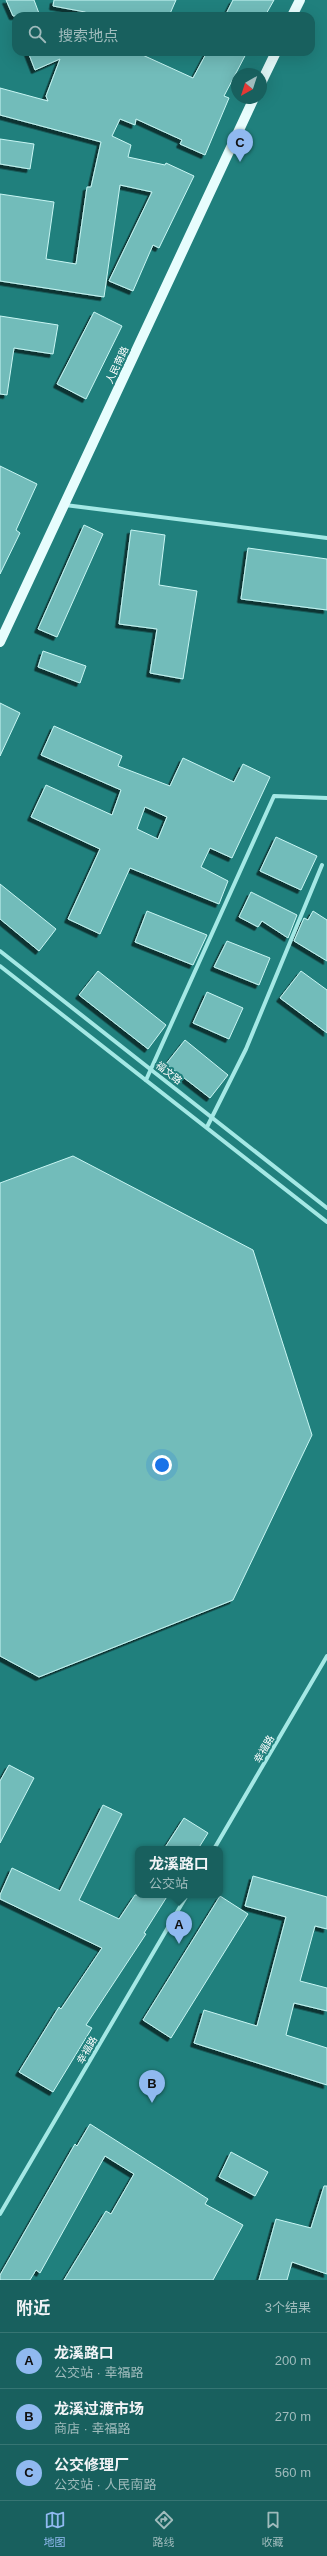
<!DOCTYPE html>
<html lang="zh">
<head>
<meta charset="utf-8">
<style>
	:root { --surface:#18605e; --page:#216664; --text:#f1f3f6; --muted:#9fbbbc; --line:#367573; --accent:#90b9f0 }
	body { margin:0; font-family:Helvetica,"Noto Sans SC",sans-serif; background:var(--page); color:var(--text) }
	.compass { position:absolute; left:231px; top:68px; width:36px; height:36px; border-radius:50%; background:var(--surface); box-shadow:0 4px 16px #0002; rotate:219deg }
	.you { position:absolute; left:162px; top:1465px; width:14px; height:14px; margin:-10px; border:3px solid #fff; border-radius:50%; background:#1a73e8; box-shadow:0 0 0 6px #1a73e833 }
	.badge { display:grid; place-items:center; width:26px; height:26px; border-radius:50%; background:var(--accent); color:#111; font-size:13px; font-weight:700 }
	.pin { position:absolute; translate:-50% -33px; filter:drop-shadow(0 1px 2px #0008) }
	.pin::after { content:''; position:absolute; top:21px; width:14px; height:12px; background:inherit; clip-path:polygon(0 0,100% 0,50% 100%) }
	.popup { position:absolute; left:135px; top:1846px; width:88px; height:52px; box-sizing:border-box; display:grid; place-content:center; border-radius:8px; background:var(--surface); filter:drop-shadow(0 1px 3px #0005); font-size:13px; white-space:nowrap; color:var(--muted) }
	.popup b { font-size:15px; color:var(--text) }
	.popup::after { content:''; position:absolute; left:50%; top:100%; margin-left:-8px; border:8px solid transparent; border-top-color:var(--surface) }
	.list { margin:0; padding:0; list-style:none }
	h2 { display:flex; justify-content:space-between; align-items:center; height:52px; margin:0; padding:0 16px; font-size:17px }
	h2 small { font-size:13px; font-weight:400; color:var(--muted) }
	.list li { display:grid; grid-template-columns:26px 1fr auto; gap:12px; align-items:center; box-sizing:border-box; height:56px; padding:0 16px; border-top:1px solid var(--line) }
	.list b { display:block; font-size:15px; white-space:nowrap }
	.list p { margin:0; font-size:13px; white-space:nowrap; color:var(--muted) }
	.list em { font-size:13px; font-style:normal; color:var(--muted) }
	.icon { flex:none; width:22px; height:22px; fill:none; stroke:currentColor; stroke-width:2; stroke-linecap:round; stroke-linejoin:round }
	.map { position:relative; flex:none; width:327px; height:2280px; overflow:hidden }
	.search { position:absolute; background:var(--surface); box-shadow:0 4px 16px #0002; left:12px; right:12px; top:12px; height:44px; display:flex; align-items:center; gap:10px; box-sizing:border-box; padding:0 14px; border-radius:12px; color:var(--muted); font-size:15px }
	.sheet { height:220px; background:var(--surface) }
	nav { display:flex; justify-content:space-around; align-items:center; box-sizing:border-box; height:56px; border-top:1px solid var(--line); background:var(--surface); font-size:11px; color:var(--muted) }
	nav a { display:grid; justify-items:center; gap:2px }
	nav .on { color:var(--accent) }
	.map>svg:first-child { display:block }
	.building { fill:#72bcba; stroke:#c8f6f4; fill-rule:evenodd; filter:url(#shadow) }
	.lines { fill:none; stroke-linecap:round; stroke-linejoin:round }
	.minor { stroke:#a4e8e5; stroke-width:4 }
	.primary { stroke:#e7fdfd; stroke-width:10 }
	.labels { text-anchor:middle; dominant-baseline:central; stroke-width:4; stroke-linejoin:round; paint-order:stroke }
	.street-label { font-size:10px; fill:#fff; stroke:#20807d }
</style>
</head>
<body>
<div class="map">
<svg width="327" height="2280" viewBox="0 0 327 2280">
	<defs>
		<filter id="shadow"><feDropShadow dx="-3.5" dy="3.5" stdDeviation="0" flood-color="#0009"/></filter>
	</defs>
	<rect width="100%" height="100%" fill="#20807d"/>
	<!-- building -->
	<g class="building">
		<path d="M 6,0 L 34,0 L 40,16 L 13,16 Z"/>
		<path d="M 54,0 L 176,0 L 169,16 L 92,16 L 85,12 L 53,6 Z"/>
		<path d="M 233,0 L 274,0 L 265,16 L 225,16 Z"/>
		<path d="M 28,52 L 136,52 L 193,78 L 207,52 L 247,52 L 224,96 L 229,98 L 205,155 L 180,144 L 182,140 L 136,119 L 135,125 L 120,119 L 112,136 L 131,145 L 128,157 L 165,165 L 166,163 L 194,176 L 159,248 L 153,245 L 133,291 L 109,281 L 152,192 L 120,185 L 104,297 L 0,281 L 0,194 L 54,202 L 46,259 L 76,264 L 87,187 L 91,187 L 101,142 L 0,115 L 0,88 L 48,101 L 46,96 L 60,59 L 35,70 Z"/>
		<path d="M 0,139 L 34,144 L 30,169 L 0,164 Z"/>
		<path d="M 94,312 L 122,326 L 86,399 L 57,384 Z"/>
		<path d="M 0,316 L 58,325 L 53,354 L 14,348 L 7,395 L 0,394 Z"/>
		<path d="M 0,466 L 37,484 L 16,530 L 20,533 L 0,574 Z"/>
		<path d="M 84,525 L 103,534 L 57,637 L 38,629 Z"/>
		<path d="M 131,530 L 165,535 L 159,585 L 197,591 L 183,679 L 150,673 L 157,629 L 119,624 Z"/>
		<path d="M 248,548 L 327,559 L 327,610 L 241,599 Z"/>
		<path d="M 43,651 L 86,666 L 80,683 L 38,667 Z"/>
		<path d="M 0,703 L 20,713 L 0,756 Z"/>
		<path d="M 54,726 L 122,756 L 118,766 L 170,786 L 183,758 L 234,782 L 243,764 L 270,777 L 232,858 L 210,848 L 201,867 L 228,881 L 219,904 L 130,868 L 100,934 L 68,919 L 100,849 L 31,817 L 46,785 L 112,815 L 121,790 L 41,755 ZM 145,807 L 167,817 L 158,839 L 137,829 Z"/>
		<path d="M 276,837 L 317,856 L 301,890 L 260,871 Z"/>
		<path d="M 0,884 L 56,929 L 39,951 L 0,919 Z"/>
		<path d="M 251,892 L 297,915 L 288,938 L 262,921 L 258,927 L 239,917 Z"/>
		<path d="M 147,911 L 207,935 L 193,965 L 135,942 Z"/>
		<path d="M 313,911 L 327,920 L 327,961 L 294,941 L 304,918 L 308,920 Z"/>
		<path d="M 227,941 L 270,958 L 259,985 L 214,967 Z"/>
		<path d="M 98,971 L 166,1025 L 148,1049 L 79,995 Z"/>
		<path d="M 301,971 L 327,990 L 327,1033 L 280,998 Z"/>
		<path d="M 207,992 L 243,1008 L 229,1039 L 193,1023 Z"/>
		<path d="M 185,1040 L 228,1075 L 210,1098 L 166,1064 Z"/>
		<path d="M 73,1156 L 253,1250 L 312,1435 L 233,1600 L 39,1677 L 0,1656 L 0,1183 Z"/>
		<path d="M 9,1765 L 34,1778 L 0,1843 L 0,1781 Z"/>
		<path d="M 103,1805 L 122,1814 L 79,1900 L 119,1919 L 135,1895 L 168,1895 L 144,1933 L 146,1934 L 86,2025 L 92,2028 L 53,2092 L 19,2072 L 59,2007 L 61,2009 L 102,1948 L 0,1899 L 0,1895 L 12,1868 L 60,1891 Z"/>
		<path d="M 184,1818 L 208,1833 L 198,1849 L 164,1849 Z"/>
		<path d="M 253,1876 L 327,1897 L 327,1929 L 315,1926 L 300,1981 L 327,1988 L 327,2011 L 294,2003 L 286,2035 L 327,2048 L 327,2085 L 194,2043 L 204,2010 L 257,2026 L 286,1917 L 245,1906 Z"/>
		<path d="M 220,1896 L 248,1914 L 171,2038 L 143,2020 Z"/>
		<path d="M 90,2124 L 208,2199 L 205,2204 L 243,2225 L 213,2280 L 64,2280 L 106,2211 L 111,2214 L 134,2174 L 105,2156 L 40,2273 L 36,2270 L 30,2280 L 0,2280 L 0,2275 L 75,2144 L 77,2146 Z"/>
		<path d="M 231,2152 L 268,2172 L 255,2196 L 219,2177 Z"/>
		<path d="M 324,2186 L 327,2186 L 327,2274 L 292,2262 L 287,2280 L 259,2280 L 276,2219 L 311,2228 Z"/>
	</g>
	<g class="lines">
		<!-- minor -->
		<g class="minor">
			<path d="M 65,505 L 327,538"/>
			<path d="M 0,951 L 327,1208"/>
			<path d="M 0,966 L 327,1222"/>
			<path d="M 146,1080 L 274,796 L 327,798"/>
			<path d="M 207,1127 L 246,1049 L 322,865"/>
			<path d="M 214,1849 L 327,1656"/>
			<path d="M 0,2214 L 187,1895"/>
		</g>
		<!-- primary -->
		<g class="primary">
			<path d="M 292,16 L 300,0"/>
			<path d="M 261,83 L 276,52"/>
			<path d="M 0,642 L 254,98"/>
		</g>
	</g>
	<g class="labels">
		<!-- street labels -->
		<g class="street-label">
			<text transform="translate(117 365) rotate(-65)">人民南路</text>
			<text transform="translate(169 1073) rotate(38)">福文路</text>
			<text transform="translate(264 1749) rotate(-60)">幸福路</text>
			<text transform="translate(87 2050) rotate(-60)">幸福路</text>
		</g>
	</g>
</svg>
<svg class="compass" viewBox="-18 -18 36 36"><path d="M0-13l5 13h-10z" fill="#e53935"/><path d="M0 13l5-13h-10z" fill="#9fbbbc"/></svg>
<div class="you"></div>
<div class="pin badge" style="left:179px;top:1944px">A</div>
<div class="popup"><b>龙溪路口</b>公交站</div>
<div class="pin badge" style="left:152px;top:2103px">B</div>
<div class="pin badge" style="left:240px;top:162px">C</div>
<div class="search"><svg class="icon" aria-label="search" viewBox="0 0 24 24"><circle cx="10" cy="10" r="6"/><path d="M15 15l6 6"/></svg>搜索地点</div>
</div>
<section class="sheet">
<h2>附近<small>3个结果</small></h2>
<ul class="list">
<li><span class="badge">A</span><div><b>龙溪路口</b><p>公交站 · 幸福路</p></div><em>200 m</em></li>
<li><span class="badge">B</span><div><b>龙溪过渡市场</b><p>商店 · 幸福路</p></div><em>270 m</em></li>
<li><span class="badge">C</span><div><b>公交修理厂</b><p>公交站 · 人民南路</p></div><em>560 m</em></li>
</ul>
</section>
<nav>
<a class="on"><svg class="icon" aria-label="map" viewBox="0 0 24 24"><path d="M3 6l6-2 6 2 6-2v14l-6 2-6-2-6 2zM9 4v14M15 6v14"/></svg>地图</a>
<a><svg class="icon" aria-label="directions" viewBox="0 0 24 24"><path d="M12 3l9 9-9 9-9-9zM9 14v-3h6M13 9l2 2-2 2"/></svg>路线</a>
<a><svg class="icon" aria-label="saved" viewBox="0 0 24 24"><path d="M7 4h10v16l-5-4-5 4z"/></svg>收藏</a>
</nav>
</body>
</html>
